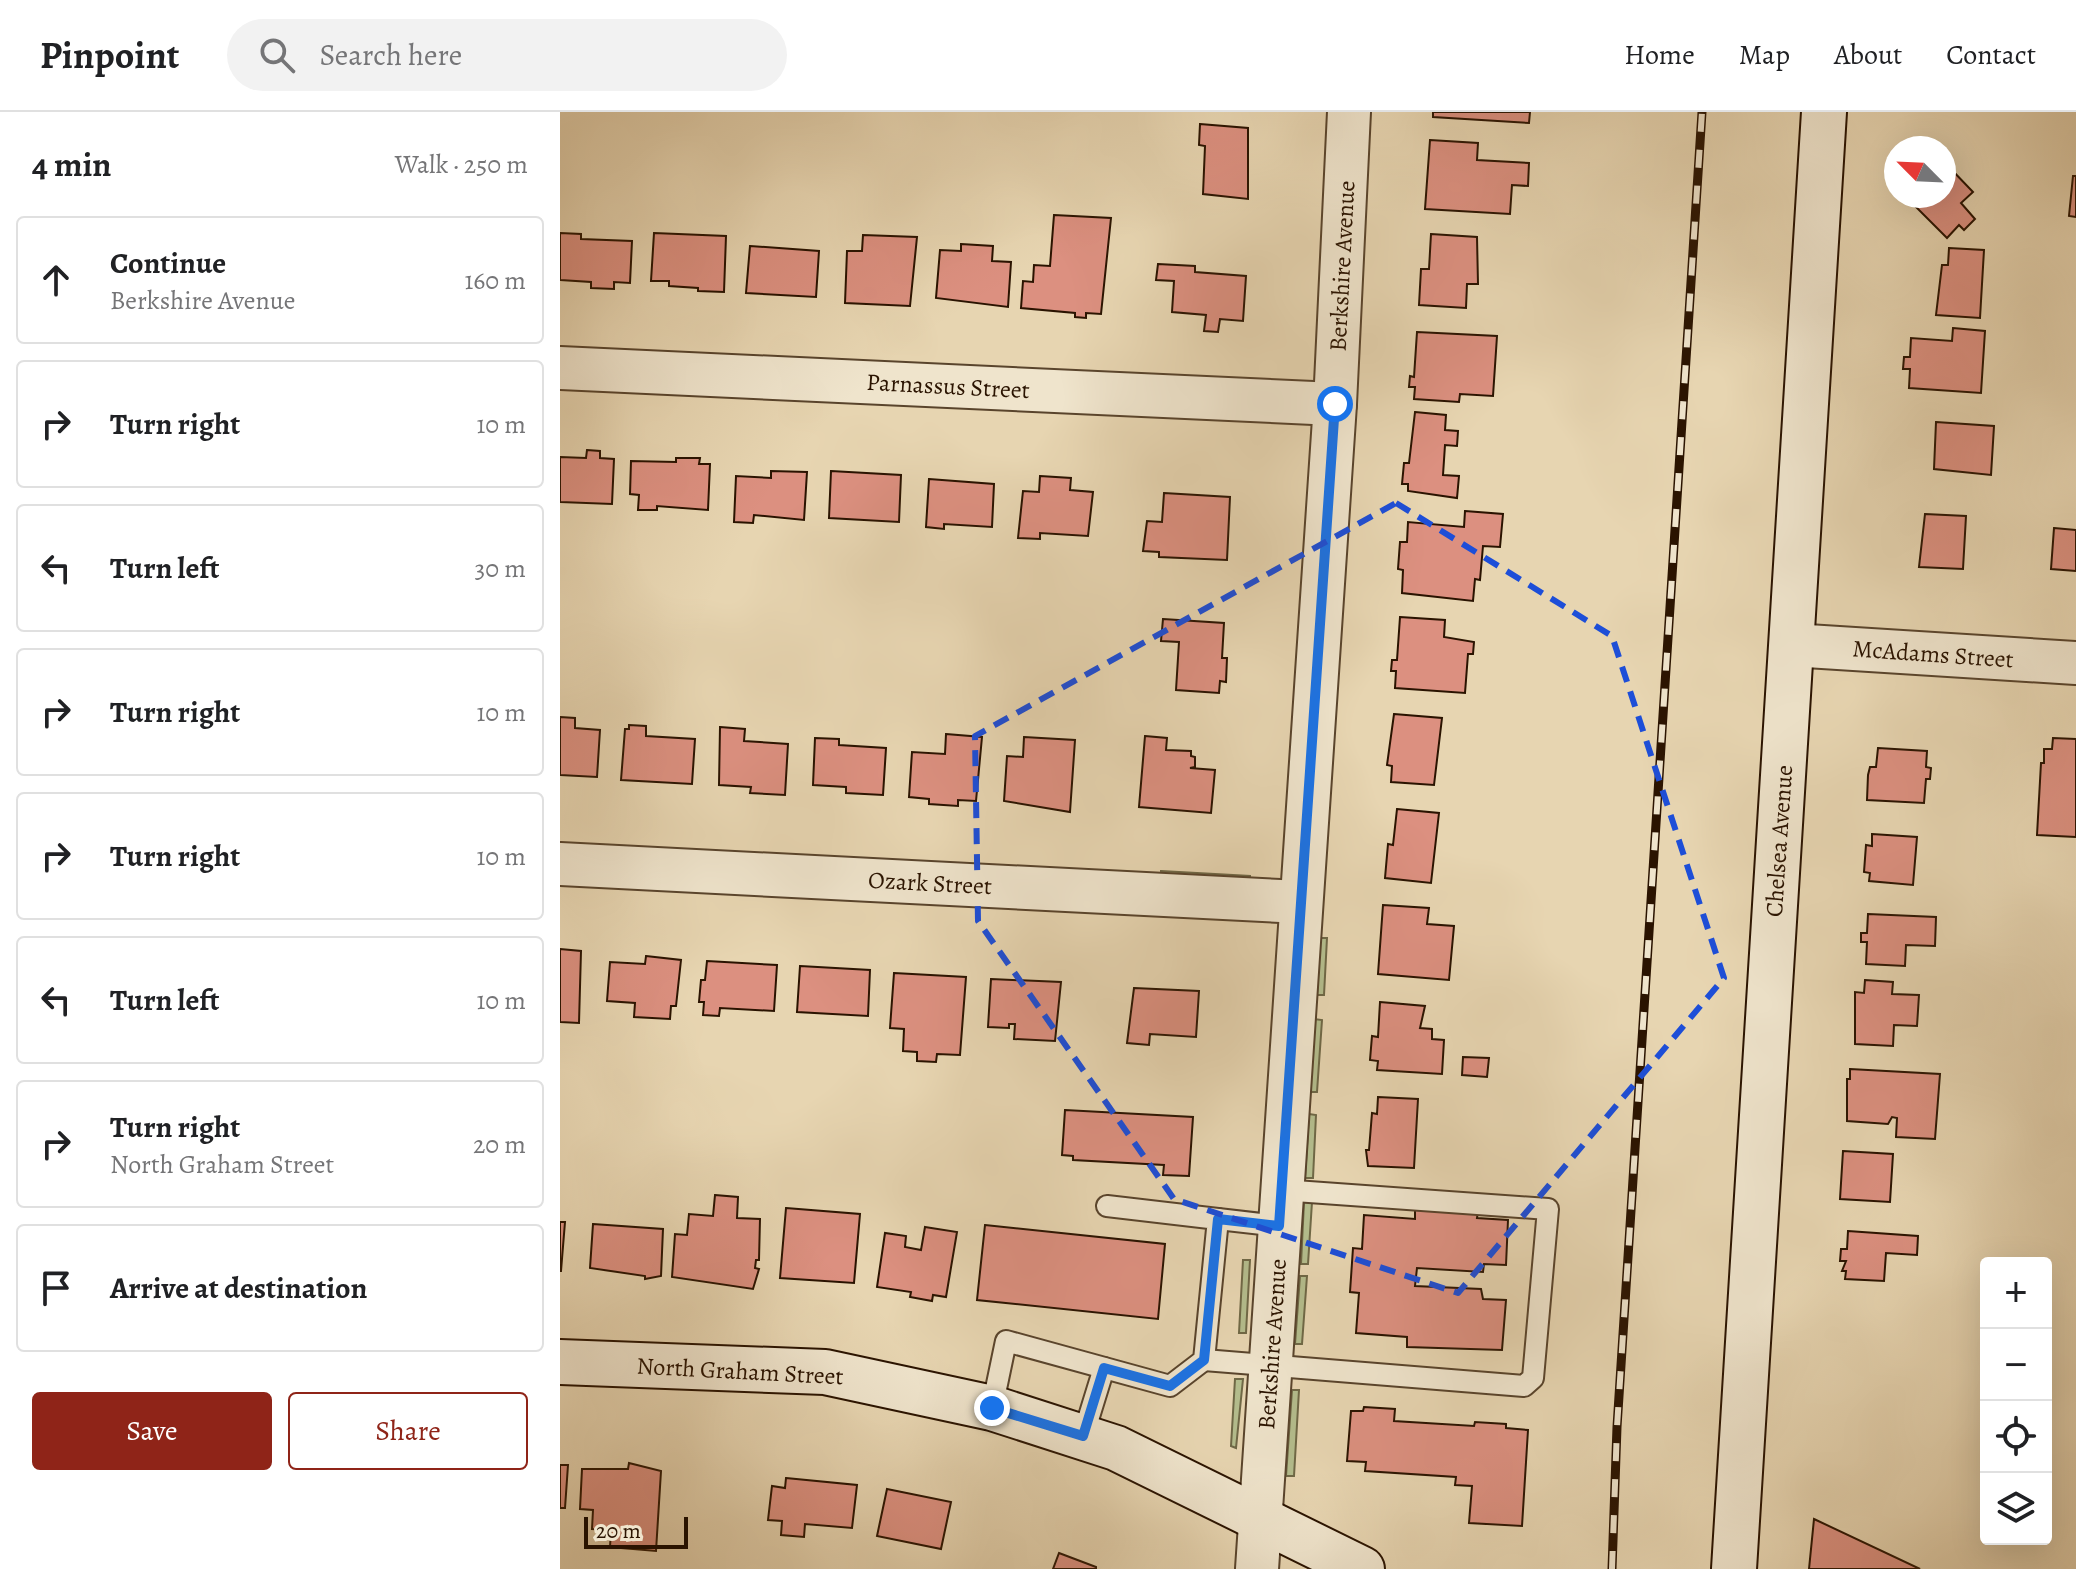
<!DOCTYPE html>
<html lang="en">
<head>
<meta charset="utf-8">
<style>
	:root { --surface:#fff; --page:#f2f2f2; --text:#202124; --muted:#757577; --line:#e0e0e0; --accent:#8f2418 }
	body { margin:0; font-family:Alegreya,serif; background:var(--page); color:var(--text) }
	.controls { position:absolute; right:24px; bottom:24px; display:grid; overflow:hidden; border-radius:8px; box-shadow:0 8px 32px #0002 }
	.controls button { width:72px; height:72px; display:grid; place-items:center; padding:0; border:0; border-bottom:2px solid var(--line); background:var(--surface); color:var(--text); font:40px sans-serif }
	.compass { position:absolute; left:1324px; top:24px; width:72px; height:72px; border-radius:50%; background:var(--surface); box-shadow:0 8px 32px #0002; rotate:294deg }
	.scale { position:absolute; left:24px; bottom:20px; width:104px; box-sizing:border-box; padding-left:8px; border:4px solid #2a1300; border-top:0; font-size:22px; line-height:28px; white-space:nowrap; color:#2a1300; -webkit-text-stroke:6px #efe4cc; paint-order:stroke }
	.stop { position:absolute; width:24px; height:24px; margin:-18px; border:6px solid #1a73e8; border-radius:50%; background:#fff }
	.stop.end { background:#1a73e8; border-color:#fff; box-shadow:0 2px 8px #0008 }
	.list { margin:0; padding:0; list-style:none }
	h2 { display:flex; justify-content:space-between; align-items:center; height:104px; margin:0; padding:0 32px; font-size:34px }
	h2 small { font-size:26px; font-weight:400; color:var(--muted) }
	.list li { display:grid; grid-template-columns:52px 1fr auto; gap:24px; align-items:center; box-sizing:border-box; height:128px; margin:0 16px 16px; padding:0 16px; border:2px solid var(--line); border-radius:8px }
	.list b { display:block; font-size:30px; white-space:nowrap }
	.list p { margin:0; font-size:26px; white-space:nowrap; color:var(--muted) }
	.list em { font-size:26px; font-style:normal; color:var(--muted) }
	.actions { display:flex; gap:16px; padding:24px 32px }
	.actions a { flex:1; padding:18px 0; border:2px solid var(--accent); border-radius:8px; text-align:center; font-size:28px; color:var(--accent) }
	.actions .main { background:var(--accent); color:#fff }
	.icon { flex:none; width:44px; height:44px; fill:none; stroke:currentColor; stroke-width:2; stroke-linecap:round; stroke-linejoin:round }
	.map { position:relative; flex:none; width:1516px; height:1457px; overflow:hidden }
	header { display:flex; align-items:center; gap:48px; box-sizing:border-box; height:112px; padding:0 40px; background:var(--surface); border-bottom:2px solid var(--line) }
	header strong { font-size:38px }
	nav { display:flex; gap:44px; margin-inline-start:auto; font-size:28px }
	.search { width:560px; height:72px; background:var(--page); display:flex; align-items:center; gap:20px; box-sizing:border-box; padding:0 28px; border-radius:44px; color:var(--muted); font-size:30px }
	main { display:flex }
	aside { flex:1; background:var(--surface) }
	.map>svg:first-child { display:block }
	.green { fill:#b4bd8d; stroke:#6f6846; stroke-width:2 }
	.building { fill:#dc9080; stroke:#2a1300; stroke-width:2 }
	.lines { fill:none; stroke-linecap:round; stroke-linejoin:round }
	.lane-casing { stroke:#59442c; stroke-width:24 }
	.street-casing { stroke:#59442c; stroke-width:46 }
	.secondary-casing { stroke:#2a1300; stroke-width:48 }
	.lane { stroke:#efe4cc; stroke-width:20 }
	.street { stroke:#efe4cc; stroke-width:42 }
	.secondary { stroke:#efe4cc; stroke-width:44 }
	.rail-casing { stroke:#2a1300; stroke-width:9 }
	.rail { stroke:#efe4cc; stroke-width:6; stroke-dasharray:18; stroke-linecap:butt }
	.route { stroke:#1a73e8; stroke-width:10 }
	.marked { fill:none; stroke:#1d4ed8; stroke-width:6; stroke-dasharray:16 10; stroke-linejoin:round }
	.labels { text-anchor:middle; dominant-baseline:central; stroke-width:8; stroke-linejoin:round; paint-order:stroke }
	.street-label { font-size:24px; fill:#2a1300; stroke:#efe4cc }
</style>
</head>
<body>
<header>
<strong>Pinpoint</strong>
<div class="search"><svg class="icon" aria-label="search" viewBox="0 0 24 24"><circle cx="10" cy="10" r="6"/><path d="M15 15l6 6"/></svg>Search here</div>
<nav><a>Home</a><a>Map</a><a>About</a><a>Contact</a></nav>
</header>
<main>
<aside>
<h2>4 min<small>Walk · 250 m</small></h2>
<ul class="list">
<li><svg class="icon" aria-label="ahead" viewBox="0 0 24 24"><path d="M12 20V5M6 11l6-6 6 6"/></svg><div><b>Continue</b><p>Berkshire Avenue</p></div><em>160 m</em></li>
<li><svg class="icon" aria-label="right" viewBox="0 0 24 24"><path d="M7 20v-9h11M14 6l5 5-5 5"/></svg><div><b>Turn right</b></div><em>10 m</em></li>
<li><svg class="icon" aria-label="left" viewBox="0 0 24 24"><path d="M17 20v-9H6M10 6l-5 5 5 5"/></svg><div><b>Turn left</b></div><em>30 m</em></li>
<li><svg class="icon" aria-label="right" viewBox="0 0 24 24"><path d="M7 20v-9h11M14 6l5 5-5 5"/></svg><div><b>Turn right</b></div><em>10 m</em></li>
<li><svg class="icon" aria-label="right" viewBox="0 0 24 24"><path d="M7 20v-9h11M14 6l5 5-5 5"/></svg><div><b>Turn right</b></div><em>10 m</em></li>
<li><svg class="icon" aria-label="left" viewBox="0 0 24 24"><path d="M17 20v-9H6M10 6l-5 5 5 5"/></svg><div><b>Turn left</b></div><em>10 m</em></li>
<li><svg class="icon" aria-label="right" viewBox="0 0 24 24"><path d="M7 20v-9h11M14 6l5 5-5 5"/></svg><div><b>Turn right</b><p>North Graham Street</p></div><em>20 m</em></li>
<li><svg class="icon" aria-label="arrive" viewBox="0 0 24 24"><path d="M6 21V4h12l-3 4 3 4H6"/></svg><div><b>Arrive at destination</b></div></li>
</ul>
<div class="actions"><a class="main">Save</a><a>Share</a></div>
</aside>
<div class="map">
<svg width="1516" height="1457" viewBox="0 0 1516 1457">
	<rect width="100%" height="100%" fill="#e7d5b1"/>
	<filter id="stains"><feTurbulence type="fractalNoise" baseFrequency=".0025" numOctaves="4"/><feColorMatrix values="0 0 0 0 .2 0 0 0 0 .09 0 0 0 0 .02 0 0 0 .5 -.17"/></filter>
	<radialGradient id="worn" r=".72"><stop offset=".6" stop-color="#630" stop-opacity="0"/><stop offset="1" stop-color="#630" stop-opacity=".3"/></radialGradient>
	<!-- green -->
	<g class="green">
		<path d="M 601,759 L 690,764 L 690,771 L 601,767 Z"/>
		<path d="M 760,826 L 767,826 L 764,883 L 757,883 Z"/>
		<path d="M 754,907 L 762,908 L 757,980 L 750,980 Z"/>
		<path d="M 749,1002 L 756,1003 L 753,1066 L 745,1066 Z"/>
		<path d="M 744,1090 L 752,1090 L 748,1152 L 741,1152 Z"/>
		<path d="M 683,1148 L 690,1148 L 686,1221 L 679,1221 Z"/>
		<path d="M 740,1164 L 747,1164 L 742,1232 L 735,1232 Z"/>
		<path d="M 675,1267 L 683,1267 L 676,1336 L 671,1334 Z"/>
		<path d="M 732,1278 L 739,1278 L 734,1364 L 726,1364 Z"/>
	</g>
	<!-- building -->
	<g class="building">
		<path d="M 873,0 L 970,0 L 969,11 L 873,5 Z"/>
		<path d="M 640,12 L 688,16 L 688,87 L 643,82 L 645,34 L 639,33 Z"/>
		<path d="M 870,28 L 918,31 L 917,48 L 969,51 L 968,74 L 952,73 L 950,102 L 865,97 Z"/>
		<path d="M 1389,55 L 1413,80 L 1401,91 L 1415,107 L 1404,118 L 1399,113 L 1387,126 L 1346,85 L 1384,84 L 1384,60 Z"/>
		<path d="M 1513,64 L 1516,64 L 1516,105 L 1509,104 Z"/>
		<path d="M 494,103 L 551,106 L 541,202 L 526,201 L 526,206 L 515,205 L 515,201 L 461,196 L 463,169 L 473,170 L 474,153 L 490,154 Z"/>
		<path d="M 0,121 L 21,122 L 21,127 L 72,129 L 70,171 L 54,170 L 54,177 L 31,176 L 31,170 L 0,168 Z"/>
		<path d="M 94,121 L 166,124 L 164,180 L 138,179 L 138,176 L 109,174 L 109,169 L 91,169 Z"/>
		<path d="M 871,122 L 917,125 L 918,172 L 907,172 L 906,196 L 859,193 L 861,157 L 869,157 Z"/>
		<path d="M 303,123 L 357,125 L 350,194 L 285,191 L 287,139 L 302,139 Z"/>
		<path d="M 401,132 L 433,134 L 432,149 L 451,150 L 448,195 L 376,186 L 380,138 L 401,139 Z"/>
		<path d="M 190,134 L 259,139 L 256,185 L 186,181 Z"/>
		<path d="M 1389,136 L 1424,138 L 1420,206 L 1376,203 L 1382,153 L 1388,153 Z"/>
		<path d="M 598,152 L 635,154 L 635,160 L 686,164 L 683,209 L 660,207 L 658,220 L 644,219 L 646,203 L 612,200 L 614,169 L 596,168 Z"/>
		<path d="M 1393,216 L 1425,219 L 1421,281 L 1349,276 L 1350,257 L 1343,257 L 1344,245 L 1350,245 L 1351,226 L 1392,229 Z"/>
		<path d="M 857,220 L 937,224 L 933,284 L 900,282 L 899,290 L 854,287 L 855,275 L 849,275 L 850,264 L 854,265 Z"/>
		<path d="M 855,300 L 886,303 L 885,318 L 898,319 L 897,334 L 885,333 L 883,363 L 899,364 L 897,386 L 848,379 L 848,372 L 842,372 L 844,351 L 849,351 Z"/>
		<path d="M 1376,310 L 1434,314 L 1431,363 L 1374,357 Z"/>
		<path d="M 27,338 L 40,339 L 40,346 L 54,347 L 52,392 L 0,390 L 0,345 L 26,346 Z"/>
		<path d="M 116,346 L 140,346 L 139,352 L 150,352 L 148,398 L 97,394 L 97,398 L 78,398 L 79,383 L 70,382 L 71,349 L 116,350 Z"/>
		<path d="M 211,359 L 247,360 L 244,408 L 194,403 L 193,411 L 174,410 L 176,364 L 211,366 Z"/>
		<path d="M 271,359 L 341,363 L 339,410 L 269,406 Z"/>
		<path d="M 480,364 L 511,366 L 510,378 L 533,380 L 528,424 L 480,421 L 480,427 L 458,426 L 463,379 L 479,380 Z"/>
		<path d="M 369,367 L 434,372 L 432,415 L 384,412 L 384,417 L 366,415 Z"/>
		<path d="M 604,381 L 670,385 L 667,448 L 599,445 L 599,440 L 583,439 L 587,409 L 602,410 Z"/>
		<path d="M 905,399 L 943,402 L 940,435 L 923,434 L 920,468 L 915,467 L 913,489 L 842,481 L 843,458 L 838,457 L 840,430 L 847,430 L 848,410 L 904,415 Z"/>
		<path d="M 1365,402 L 1406,404 L 1403,457 L 1359,455 Z"/>
		<path d="M 1494,416 L 1516,418 L 1516,459 L 1491,457 Z"/>
		<path d="M 840,505 L 885,508 L 884,525 L 914,530 L 913,542 L 908,542 L 905,581 L 835,576 L 836,559 L 831,559 L 832,548 L 837,548 Z"/>
		<path d="M 603,507 L 664,511 L 662,546 L 667,546 L 666,570 L 660,569 L 659,581 L 616,578 L 619,530 L 601,529 Z"/>
		<path d="M 834,602 L 882,606 L 874,673 L 831,670 L 832,654 L 827,653 Z"/>
		<path d="M 0,605 L 15,606 L 15,616 L 40,618 L 37,665 L 0,663 Z"/>
		<path d="M 69,613 L 86,614 L 86,624 L 135,627 L 132,672 L 61,668 L 65,617 L 69,617 Z"/>
		<path d="M 160,615 L 185,617 L 184,629 L 228,632 L 225,683 L 190,681 L 191,675 L 159,673 Z"/>
		<path d="M 386,622 L 422,625 L 416,689 L 398,688 L 398,694 L 369,692 L 369,687 L 349,685 L 352,640 L 385,642 Z"/>
		<path d="M 585,624 L 607,626 L 606,638 L 631,639 L 631,644 L 635,645 L 635,655 L 630,656 L 655,658 L 651,701 L 579,695 Z"/>
		<path d="M 464,625 L 515,628 L 510,700 L 444,689 L 447,644 L 463,645 Z"/>
		<path d="M 255,626 L 279,627 L 279,633 L 326,636 L 323,683 L 286,681 L 286,675 L 253,673 Z"/>
		<path d="M 1493,626 L 1516,627 L 1516,725 L 1477,723 L 1481,651 L 1484,651 L 1484,637 L 1492,637 Z"/>
		<path d="M 1318,636 L 1367,639 L 1366,655 L 1371,656 L 1370,667 L 1366,667 L 1364,691 L 1307,688 L 1308,663 L 1310,655 L 1316,655 Z"/>
		<path d="M 837,697 L 879,701 L 871,771 L 825,766 L 828,732 L 833,733 Z"/>
		<path d="M 1312,722 L 1357,725 L 1353,773 L 1309,769 L 1310,761 L 1304,760 L 1306,733 L 1312,734 Z"/>
		<path d="M 823,793 L 869,796 L 867,812 L 894,814 L 889,868 L 818,862 Z"/>
		<path d="M 1308,802 L 1376,805 L 1375,834 L 1346,833 L 1345,854 L 1306,852 L 1307,830 L 1301,830 L 1301,821 L 1307,821 Z"/>
		<path d="M 0,837 L 21,839 L 19,911 L 0,910 Z"/>
		<path d="M 86,844 L 121,848 L 116,894 L 111,894 L 110,907 L 74,905 L 75,891 L 47,889 L 50,850 L 85,852 Z"/>
		<path d="M 147,849 L 217,853 L 214,899 L 160,896 L 159,904 L 143,903 L 144,890 L 139,890 L 141,868 L 145,868 Z"/>
		<path d="M 240,854 L 310,858 L 308,904 L 237,900 Z"/>
		<path d="M 334,861 L 406,865 L 400,943 L 377,942 L 376,950 L 357,949 L 357,940 L 343,939 L 344,917 L 330,916 Z"/>
		<path d="M 431,867 L 501,870 L 495,929 L 454,927 L 455,912 L 449,912 L 449,916 L 428,915 Z"/>
		<path d="M 1305,868 L 1333,870 L 1332,882 L 1359,883 L 1357,914 L 1334,913 L 1333,934 L 1295,932 L 1295,880 L 1304,881 Z"/>
		<path d="M 574,876 L 639,879 L 636,925 L 590,922 L 589,933 L 567,931 Z"/>
		<path d="M 820,890 L 865,894 L 860,916 L 872,917 L 872,927 L 884,928 L 882,962 L 817,958 L 818,949 L 810,948 L 812,924 L 818,925 Z"/>
		<path d="M 903,945 L 929,946 L 927,965 L 902,963 Z"/>
		<path d="M 1290,957 L 1380,962 L 1375,1027 L 1336,1025 L 1337,1006 L 1332,1005 L 1328,1012 L 1287,1009 L 1287,967 L 1290,967 Z"/>
		<path d="M 818,985 L 858,987 L 854,1056 L 808,1054 L 806,1038 L 809,1038 L 812,1001 L 817,1002 Z"/>
		<path d="M 505,998 L 633,1005 L 629,1064 L 603,1063 L 604,1053 L 513,1048 L 513,1044 L 502,1043 Z"/>
		<path d="M 1283,1039 L 1333,1042 L 1330,1090 L 1280,1087 Z"/>
		<path d="M 155,1083 L 178,1085 L 177,1106 L 200,1107 L 199,1148 L 196,1148 L 195,1156 L 199,1157 L 193,1177 L 112,1165 L 115,1122 L 127,1123 L 129,1102 L 153,1104 Z"/>
		<path d="M 226,1096 L 300,1102 L 294,1171 L 220,1166 Z"/>
		<path d="M 855,1097 L 918,1100 L 917,1106 L 948,1108 L 946,1153 L 924,1152 L 923,1160 L 857,1156 L 855,1174 L 921,1177 L 923,1187 L 946,1188 L 942,1238 L 847,1235 L 847,1225 L 796,1221 L 799,1181 L 790,1180 L 793,1136 L 802,1137 L 804,1103 L 855,1107 Z"/>
		<path d="M 0,1110 L 5,1110 L 1,1159 L 0,1159 Z"/>
		<path d="M 33,1112 L 103,1117 L 101,1164 L 85,1167 L 85,1164 L 30,1156 Z"/>
		<path d="M 425,1113 L 605,1132 L 598,1207 L 417,1188 Z"/>
		<path d="M 365,1115 L 397,1120 L 386,1185 L 373,1183 L 372,1189 L 350,1185 L 351,1180 L 317,1175 L 325,1121 L 346,1124 L 345,1135 L 361,1138 Z"/>
		<path d="M 1288,1119 L 1358,1124 L 1357,1143 L 1326,1141 L 1324,1169 L 1285,1167 L 1286,1159 L 1282,1159 L 1286,1149 L 1280,1149 L 1281,1137 L 1287,1137 Z"/>
		<path d="M 804,1295 L 835,1297 L 834,1309 L 914,1314 L 915,1310 L 946,1312 L 946,1316 L 968,1318 L 962,1414 L 909,1411 L 912,1374 L 895,1373 L 896,1365 L 805,1359 L 806,1350 L 787,1349 L 791,1299 L 803,1299 Z"/>
		<path d="M 69,1351 L 101,1359 L 96,1439 L 50,1435 L 51,1418 L 32,1417 L 33,1398 L 20,1397 L 22,1357 L 68,1357 Z"/>
		<path d="M 0,1353 L 8,1353 L 5,1396 L 0,1396 Z"/>
		<path d="M 226,1366 L 297,1373 L 292,1416 L 245,1412 L 244,1425 L 221,1423 L 222,1409 L 208,1408 L 212,1374 L 225,1376 Z"/>
		<path d="M 327,1377 L 391,1390 L 381,1437 L 317,1424 Z"/>
		<path d="M 1254,1407 L 1360,1457 L 1249,1457 Z"/>
		<path d="M 499,1441 L 536,1455 L 536,1457 L 493,1457 Z"/>
	</g>
	<g class="lines">
		<!-- lane casing -->
		<g class="lane-casing">
			<g id="lane">
				<path d="M 658,1107 L 719,1114"/>
				<path d="M 644,1248 L 964,1274 L 973,1266 L 988,1097 L 721,1078"/>
				<path d="M 432,1296 L 446,1229 L 610,1274 L 644,1248 L 658,1107 L 547,1094"/>
				<path d="M 523,1324 L 544,1256"/>
			</g>
		</g>
		<!-- street casing -->
		<g class="street-casing">
			<g id="street">
				<path d="M 0,256 L 775,292"/>
				<path d="M 1231,533 L 1516,551"/>
				<path d="M 0,752 L 741,790"/>
				<path d="M 697,1457 L 775,292 L 789,0"/>
			</g>
		</g>
		<!-- secondary casing -->
		<g class="secondary-casing">
			<g id="secondary">
				<path d="M 0,1250 L 265,1260 L 432,1296 L 556,1336 L 802,1457"/>
				<path d="M 1174,1457 L 1264,0"/>
			</g>
		</g>
		<!-- lane -->
		<use href="#lane" class="lane"/>
		<!-- street -->
		<use href="#street" class="street"/>
		<!-- secondary -->
		<use href="#secondary" class="secondary"/>
		<!-- rail casing -->
		<g class="rail-casing">
			<path id="rail" d="M 1052,1457 L 1057,1315 L 1142,0"/>
		</g>
		<!-- rail -->
		<use href="#rail" class="rail"/>
	</g>
	<g class="lines">
		<!-- route -->
		<path class="route" d="M 432,1296 L 523,1324 L 544,1256 L 610,1274 L 644,1248 L 658,1107 L 719,1114 L 775,292"/>
	</g>
	<!-- marked area -->
	<path class="marked" d="M 836,391 L 1052,524 L 1164,866 L 898,1181 L 614,1087 L 418,809 L 415,624 Z"/>
	<g class="labels">
		<!-- street labels -->
		<g class="street-label">
			<text transform="translate(782 154) rotate(-87)">Berkshire Avenue</text>
			<text transform="translate(388 274) rotate(3)">Parnassus Street</text>
			<text transform="translate(1373 542) rotate(4)">McAdams Street</text>
			<text transform="translate(1219 729) rotate(-86)">Chelsea Avenue</text>
			<text transform="translate(370 771) rotate(3)">Ozark Street</text>
			<text transform="translate(712 1232) rotate(-86)">Berkshire Avenue</text>
			<text transform="translate(180 1259) rotate(3)">North Graham Street</text>
		</g>
	</g>
	<rect width="100%" height="100%" filter="url(#stains)"/>
	<rect width="100%" height="100%" fill="url(#worn)"/>
</svg>
<div class="controls">
<button>+</button>
<button>−</button>
<button><svg class="icon" aria-label="locate" viewBox="0 0 24 24"><circle cx="12" cy="12" r="6"/><path d="M12 2v4M12 18v4M2 12h4M18 12h4"/></svg></button>
<button><svg class="icon" aria-label="layers" viewBox="0 0 24 24"><path d="M12 4l9 5-9 5-9-5zM3 14l9 5 9-5"/></svg></button>
</div>
<svg class="compass" viewBox="-18 -18 36 36"><path d="M0-13l5 13h-10z" fill="#e53935"/><path d="M0 13l5-13h-10z" fill="#757577"/></svg>
<div class="scale">20 m</div>
<div class="stop" style="left:775px;top:292px"></div>
<div class="stop end" style="left:432px;top:1296px"></div>
</div>
</main>
</body>
</html>
